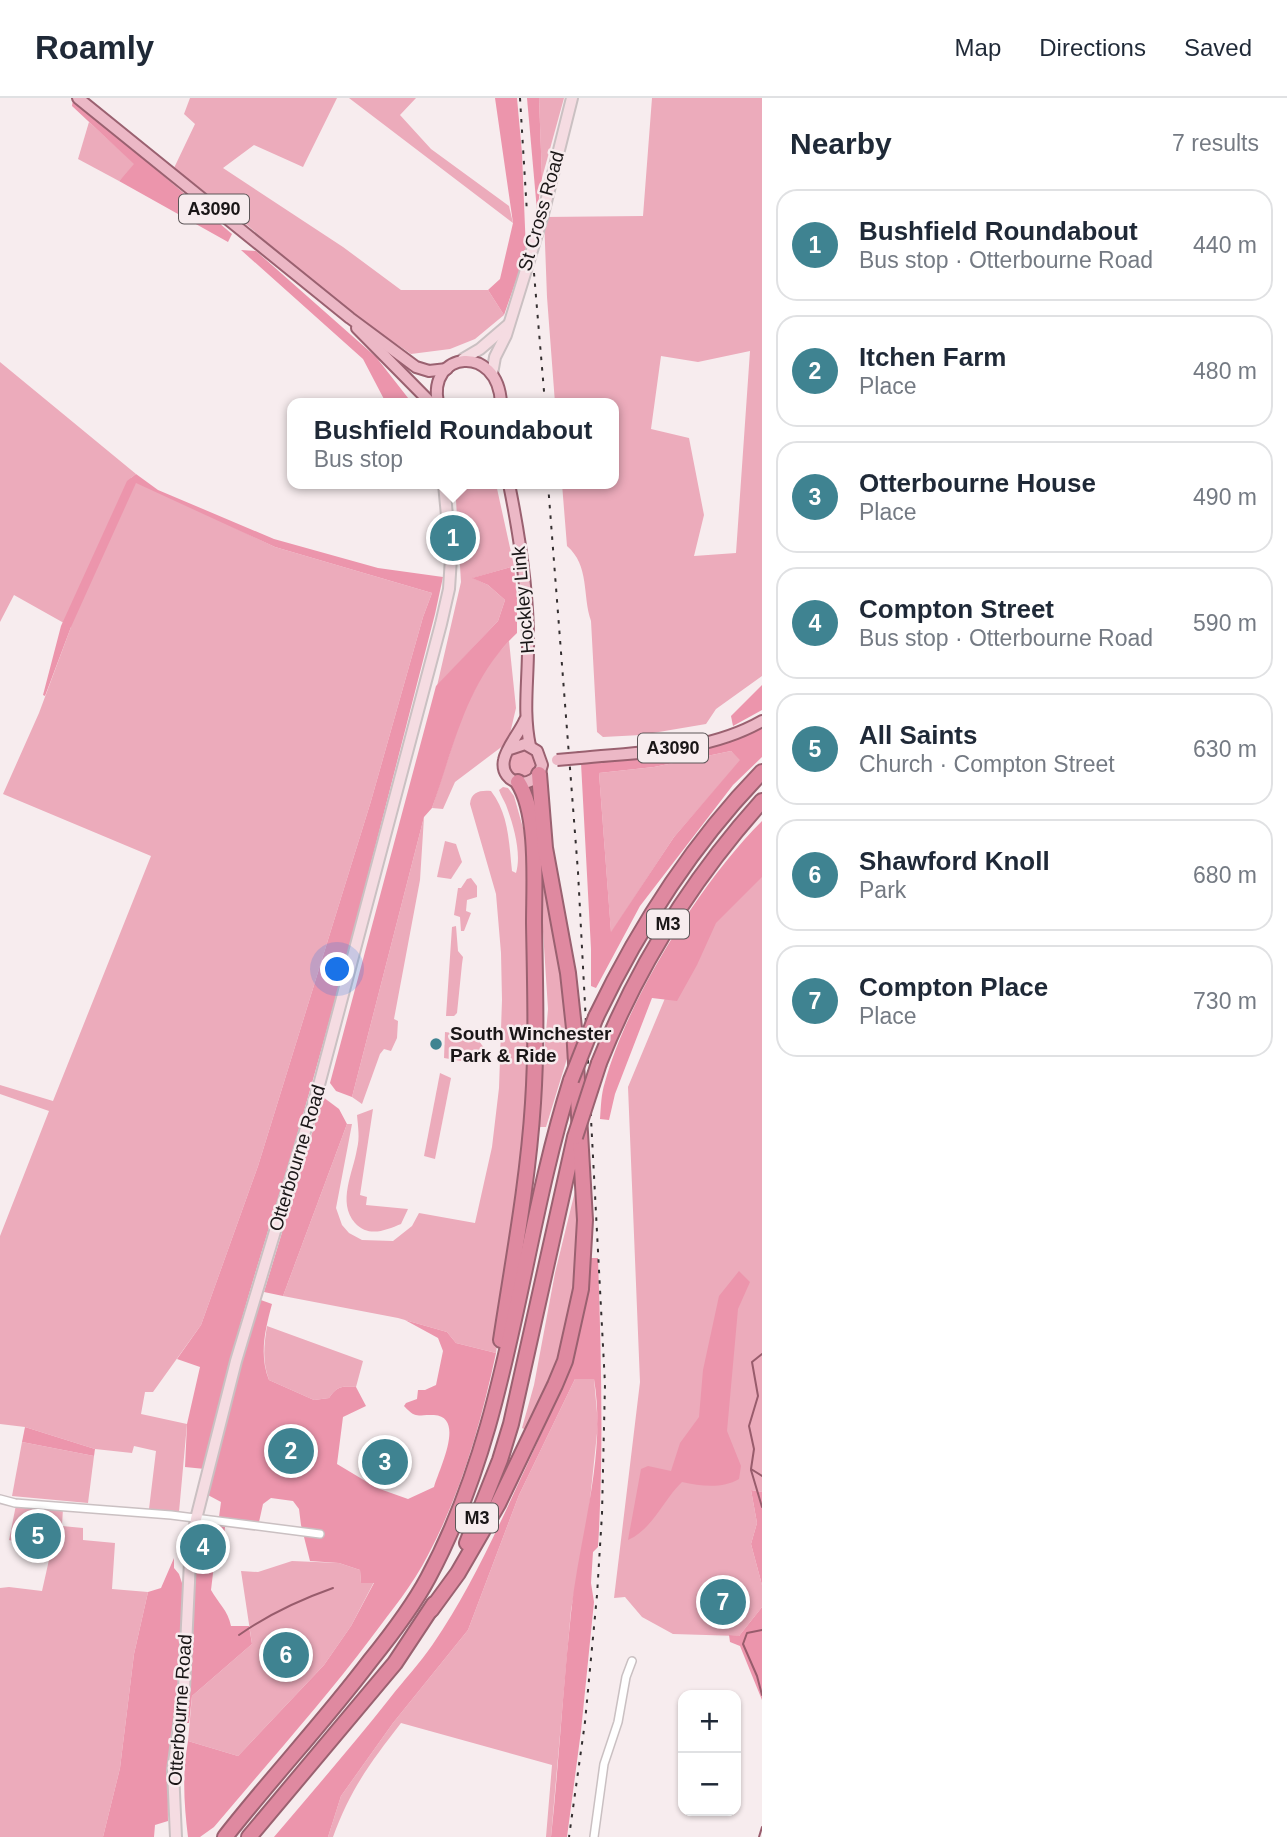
<!DOCTYPE html>
<html lang="en">
<head>
<meta charset="utf-8">
<style>
	:root { --surface:#fff; --page:#f6f6f7; --text:#1f2937; --muted:#747a83; --line:#e0e1e3; --accent:#3f8391 }
	body { margin:0; font-family:Arial,sans-serif; background:var(--page); color:var(--text) }
	.controls { position:absolute; right:21px; bottom:21px; display:grid; overflow:hidden; border-radius:14px; box-shadow:0 2px 5px #0004 }
	.controls button { width:63px; height:63px; display:grid; place-items:center; padding:0; border:0; border-bottom:2px solid var(--line); background:var(--surface); color:var(--text); font:35px sans-serif }
	.you { position:absolute; left:338px; top:872px; width:24px; height:24px; margin:-18px; border:5px solid #fff; border-radius:50%; background:#1a73e8; box-shadow:0 0 0 10px #1a73e833 }
	.badge { display:grid; place-items:center; width:46px; height:46px; border-radius:50%; background:var(--accent); color:#fff; font-size:23px; font-weight:700 }
	.pin { position:absolute; translate:-50% -50%; border:4px solid #fff; box-shadow:0 2px 7px #0006 }
	.popup { position:absolute; left:287px; top:300px; width:332px; height:91px; box-sizing:border-box; display:grid; place-content:center; border-radius:14px; background:var(--surface); filter:drop-shadow(0 2px 5px #0005); font-size:23px; white-space:nowrap; color:var(--muted) }
	.popup b { font-size:26px; color:var(--text) }
	.popup::after { content:''; position:absolute; left:50%; top:100%; margin-left:-14px; border:14px solid transparent; border-top-color:var(--surface) }
	.list { margin:0; padding:0; list-style:none }
	h2 { display:flex; justify-content:space-between; align-items:center; height:91px; margin:0; padding:0 28px; font-size:30px }
	h2 small { font-size:23px; font-weight:400; color:var(--muted) }
	.list li { display:grid; grid-template-columns:46px 1fr auto; gap:21px; align-items:center; box-sizing:border-box; height:112px; margin:0 14px 14px; padding:0 14px; border:2px solid var(--line); border-radius:21px }
	.list b { display:block; font-size:26px; white-space:nowrap }
	.list p { margin:0; font-size:23px; white-space:nowrap; color:var(--muted) }
	.list em { font-size:23px; font-style:normal; color:var(--muted) }
	.map { position:relative; flex:none; width:762px; height:1739px; overflow:hidden }
	header { display:flex; align-items:center; gap:42px; box-sizing:border-box; height:98px; padding:0 35px; background:var(--surface); border-bottom:2px solid var(--line) }
	header strong { font-size:33px }
	nav { display:flex; gap:38px; margin-inline-start:auto; font-size:24px }
	main { display:flex }
	aside { flex:1; background:var(--surface) }
	.map>svg:first-child { display:block }
	.green { fill:#ecabbb; fill-rule:evenodd }
	.forest { fill:#ec95ac; fill-rule:evenodd }
	.lines { fill:none; stroke-linecap:round; stroke-linejoin:round }
	.stream { stroke:#985c6c; stroke-width:2 }
	.street-casing { stroke:#cac0c2; stroke-width:10 }
	.secondary-casing { stroke:#cac0c2; stroke-width:14 }
	.primary-casing { stroke:#9a6170; stroke-width:14 }
	.highway-casing { stroke:#9a6170; stroke-width:18 }
	.street { stroke:#fff; stroke-width:7 }
	.secondary { stroke:#f5dce2; stroke-width:10 }
	.primary { stroke:#ecb8c6; stroke-width:10 }
	.highway { stroke:#df89a0; stroke-width:14 }
	.rail { stroke:#342f30; stroke-width:2; stroke-dasharray:3.5 7; stroke-linecap:butt }
	.primary-bridge-casing { stroke:#9a6170; stroke-width:14; stroke-linecap:butt }
	.highway-bridge-casing { stroke:#9a6170; stroke-width:18; stroke-linecap:butt }
	.primary-bridge { stroke:#ecb8c6; stroke-width:10 }
	.highway-bridge { stroke:#df89a0; stroke-width:14 }
	.poi-dot { fill:#3f8391; stroke:#f7ecee; stroke-width:2.5 }
	.labels { text-anchor:middle; dominant-baseline:central; stroke-width:5; stroke-linejoin:round; paint-order:stroke }
	.shield { fill:#f7ecee; stroke:#5c5658; stroke-width:2 }
	.shield-label { font-size:18px; font-weight:bold; fill:#1a1617 }
	.street-label { font-size:19px; fill:#1a1617; stroke:#f7ecee }
	.poi-label { font-size:19px; font-weight:bold; fill:#1a1617; stroke:#f7ecee; text-anchor:start }
</style>
</head>
<body>
<header>
<strong>Roamly</strong>
<nav><a>Map</a><a>Directions</a><a>Saved</a></nav>
</header>
<main>
<div class="map">
<svg width="762" height="1739" viewBox="0 0 762 1739">
	<rect width="100%" height="100%" fill="#f7ecee"/>
	<!-- green -->
	<g class="green">
		<path d="M 190,0 L 337,0 L 303,69 L 254,47 L 223,70 L 343,149 L 401,192 L 488,192 L 504,217 L 475,241 L 450,251 L 411,256 L 342,209 L 240,121 L 174,70 L 195,26 L 184,16 Z"/>
		<path d="M 349,0 L 416,0 L 400,17 L 431,51 L 509,108 L 513,125 Z"/>
		<path d="M 539,0 L 564,0 L 542,80 Z"/>
		<path d="M 652,0 L 762,0 L 762,578 L 716,611 L 706,626 L 641,637 L 603,639 L 597,634 L 591,523 C 582,497 590,468 567,448 L 562,386 L 614,386 L 614,305 L 555,305 L 547,199 L 544,119 L 643,118 ZM 750,253 L 736,455 L 694,458 L 704,417 L 689,340 L 651,331 L 661,258 L 698,264 Z"/>
		<path d="M 89,24 L 135,66 L 119,83 L 78,61 Z"/>
		<path d="M 0,264 L 136,376 L 131,380 L 275,449 L 432,495 L 423,519 L 371,703 L 258,1068 L 201,1227 L 153,1294 L 145,1294 L 141,1316 L 187,1326 L 179,1414 L 149,1411 L 156,1353 L 134,1348 L 132,1355 L 95,1351 L 25,1329 L 0,1326 L 0,1138 L 49,1013 L 0,996 L 0,987 L 53,1003 L 151,758 L 3,696 L 39,615 L 71,529 L 14,497 L 0,524 Z"/>
		<path d="M 455,386 L 496,386 L 514,468 L 473,480 L 488,487 L 505,502 L 498,523 L 437,588 L 461,484 Z"/>
		<path d="M 509,543 L 516,610 L 508,644 L 455,684 L 443,711 L 432,710 L 463,614 L 488,566 Z"/>
		<circle cx="523" cy="666" r="14"/>
		<path d="M 731,653 L 741,662 L 674,739 L 611,835 L 599,675 L 654,669 Z"/>
		<path d="M 503,689 L 508,690 L 514,698 L 525,737 L 529,772 L 532,898 L 527,1030 L 496,1255 L 456,1245 L 447,1234 L 398,1220 L 283,1198 L 347,1026 L 352,1026 L 336,1110 L 342,1127 L 349,1135 L 362,1142 L 393,1143 L 412,1128 L 419,1115 L 475,1125 L 492,1049 L 499,990 L 502,902 L 501,855 L 496,796 L 470,706 C 471,694 480,692 491,693 C 509,716 509,746 512,773 L 516,775 C 522,755 513,726 506,707 C 504,702 501,698 499,692 Z"/>
		<path d="M 424,719 L 420,782 L 394,921 L 398,923 L 397,940 L 391,953 L 384,951 L 380,956 L 362,1006 L 352,999 Z"/>
		<path d="M 445,743 L 456,746 L 462,764 L 451,781 L 437,779 Z"/>
		<path d="M 762,762 L 762,1394 L 751,1392 L 757,1425 L 751,1446 L 762,1487 L 762,1509 L 739,1538 L 673,1536 L 642,1519 L 625,1499 L 614,1500 L 640,1284 L 628,989 L 693,833 Z"/>
		<path d="M 544,769 L 561,871 L 569,954 L 546,1029 L 538,1029 L 548,911 L 539,771 Z"/>
		<path d="M 471,780 L 477,788 L 477,799 L 467,802 L 466,813 L 471,815 L 464,833 L 461,833 L 460,819 L 454,817 L 458,790 L 461,790 L 467,781 Z"/>
		<path d="M 456,828 L 458,853 L 463,859 L 462,866 L 457,915 L 454,918 L 446,918 L 452,829 Z"/>
		<path d="M 445,934 L 475,938 L 485,951 L 478,962 L 461,963 L 444,960 Z"/>
		<path d="M 440,975 L 451,980 L 435,1061 L 424,1058 Z"/>
		<path d="M 373,1011 L 360,1097 L 367,1099 L 366,1107 L 408,1111 L 401,1126 C 386,1132 369,1140 355,1125 C 337,1104 353,1075 357,1051 C 360,1040 358,1029 357,1017 Z"/>
		<path d="M 578,1081 C 578,1105 580,1129 578,1152 C 575,1216 557,1277 526,1332 L 522,1330 L 534,1287 L 555,1175 Z"/>
		<path d="M 267,1228 L 363,1263 L 356,1289 C 342,1288 337,1288 329,1300 L 314,1302 L 269,1282 C 262,1263 264,1247 267,1228 Z"/>
		<path d="M 575,1281 L 594,1281 L 598,1326 L 588,1421 L 571,1512 L 551,1739 L 546,1739 L 552,1667 L 401,1625 C 370,1665 350,1692 333,1739 L 328,1739 L 341,1698 L 393,1625 L 468,1532 L 519,1397 Z"/>
		<path d="M 22,1344 L 94,1358 L 88,1405 L 12,1398 Z"/>
		<path d="M 16,1407 L 63,1410 L 62,1428 L 83,1430 L 83,1442 L 115,1445 L 112,1491 L 148,1494 L 134,1556 L 120,1670 L 103,1739 L 0,1739 L 0,1490 L 9,1489 L 42,1493 L 51,1453 L 9,1442 Z"/>
		<path d="M 292,1463 L 339,1465 L 360,1472 L 361,1485 L 374,1484 L 351,1528 L 324,1567 L 238,1658 L 188,1643 L 192,1598 L 252,1546 L 241,1473 L 258,1474 Z"/>
	</g>
	<!-- forest -->
	<g class="forest">
		<path d="M 495,0 L 517,0 L 522,55 L 526,154 L 504,217 L 488,192 L 500,181 L 513,125 Z"/>
		<path d="M 527,0 L 539,0 L 542,80 L 537,113 Z"/>
		<path d="M 73,1 L 232,136 L 228,144 L 119,83 L 134,66 L 72,8 Z"/>
		<path d="M 241,152 L 256,153 L 376,259 L 412,305 L 386,305 L 363,261 Z"/>
		<path d="M 136,376 L 158,392 L 274,441 L 378,470 L 443,479 L 435,516 C 395,670 357,825 314,978 C 278,1109 231,1237 205,1371 L 185,1369 L 187,1326 L 200,1269 L 177,1261 L 201,1227 L 258,1068 L 371,703 L 423,519 L 432,495 L 275,449 L 136,385 L 71,529 L 45,598 L 43,597 L 61,528 L 127,383 Z"/>
		<path d="M 514,468 L 517,499 L 517,535 C 466,583 455,646 432,710 L 424,719 L 352,999 L 336,993 L 330,985 L 436,588 L 498,523 L 505,502 L 488,487 L 472,480 Z"/>
		<path d="M 762,587 L 762,612 L 733,628 L 731,618 Z"/>
		<path d="M 762,628 L 762,659 L 733,687 L 640,808 L 596,890 L 591,888 L 591,851 L 581,665 L 619,661 ZM 731,653 L 740,662 L 674,739 L 611,834 L 599,675 L 654,669 Z"/>
		<path d="M 762,723 L 762,779 L 716,825 L 697,867 L 677,903 L 652,900 L 615,996 L 609,1022 L 600,1021 C 601,1009 601,996 605,984 C 628,900 701,784 762,723 Z"/>
		<path d="M 323,999 L 339,1011 L 347,1026 L 283,1198 L 264,1194 Z"/>
		<path d="M 591,1160 L 598,1160 C 601,1256 604,1352 598,1449 L 593,1454 L 591,1485 L 594,1504 L 581,1633 L 567,1739 L 551,1739 C 559,1664 563,1589 571,1515 C 579,1437 607,1360 594,1281 L 575,1281 L 519,1397 L 468,1532 L 393,1625 L 341,1698 L 328,1739 L 274,1739 C 313,1693 352,1648 390,1600 C 404,1582 420,1565 433,1546 C 471,1491 499,1427 527,1367 C 558,1301 586,1234 591,1160 Z"/>
		<path d="M 739,1173 L 750,1184 L 738,1211 L 727,1333 L 741,1368 L 739,1381 C 722,1391 701,1388 682,1384 C 663,1402 653,1431 628,1442 L 641,1371 L 648,1368 L 671,1373 L 680,1345 L 699,1319 L 703,1272 L 719,1198 Z"/>
		<path d="M 258,1201 L 272,1206 C 265,1232 259,1257 269,1282 L 314,1302 L 329,1300 C 337,1288 342,1288 356,1289 L 366,1308 L 343,1319 L 337,1366 L 377,1390 L 408,1401 L 434,1389 C 439,1371 466,1319 434,1317 C 417,1316 417,1322 404,1308 L 406,1305 L 417,1301 L 418,1292 L 425,1292 L 436,1287 L 443,1253 L 438,1240 L 405,1222 L 447,1234 L 456,1245 L 496,1255 C 481,1325 462,1393 428,1457 C 413,1487 391,1513 371,1540 C 322,1605 267,1666 214,1729 L 200,1739 L 188,1739 C 184,1706 182,1676 188,1643 L 238,1658 L 324,1567 L 351,1528 L 374,1485 L 361,1485 L 360,1472 L 339,1465 L 310,1463 L 301,1427 L 299,1411 L 293,1403 L 271,1400 L 263,1406 L 259,1424 L 219,1419 L 221,1404 L 206,1396 Z"/>
		<path d="M 25,1329 L 95,1351 L 94,1358 L 22,1344 Z"/>
		<path d="M 751,1392 L 762,1394 L 762,1487 L 751,1446 L 757,1425 Z"/>
		<path d="M 202,1424 L 225,1429 L 223,1450 L 216,1450 L 211,1492 C 218,1505 228,1512 231,1528 L 249,1528 L 252,1546 L 192,1598 L 189,1625 L 186,1625 L 187,1603 C 173,1645 167,1678 168,1723 L 155,1727 L 154,1739 L 103,1739 L 120,1670 L 134,1556 L 148,1494 L 161,1490 L 174,1460 L 174,1470 L 179,1476 L 184,1491 C 210,1461 188,1449 202,1424 Z"/>
		<path d="M 762,1509 L 762,1602 L 740,1548 L 730,1544 L 729,1537 L 739,1538 Z"/>
	</g>
	<g class="lines">
		<!-- stream -->
		<g class="stream">
			<path d="M 762,1256 L 752,1264 L 758,1298 L 749,1328 L 754,1351 L 751,1371 L 762,1378"/>
			<path d="M 751,1372 L 762,1409"/>
			<path d="M 762,1532 L 747,1535 L 743,1546 L 757,1578 L 762,1597"/>
			<path d="M 239,1537 C 269,1516 299,1502 333,1490"/>
			<path d="M 759,1739 L 762,1729"/>
		</g>
		<!-- street casing -->
		<g class="street-casing">
			<g id="street">
				<path d="M 0,1401 L 15,1405 L 171,1417 L 320,1436"/>
				<path d="M 594,1739 L 604,1666 L 618,1624 L 626,1579 L 632,1563"/>
			</g>
		</g>
		<!-- secondary casing -->
		<g class="secondary-casing">
			<g id="secondary">
				<path d="M 463,261 L 480,251 L 508,227"/>
				<path d="M 492,276 L 495,259 L 506,237 L 542,120 L 572,0"/>
				<path d="M 176,1739 L 173,1672 L 184,1591 L 190,1463 L 196,1421 L 236,1263 L 319,987 L 441,526 L 449,491 L 451,460 L 444,386"/>
			</g>
		</g>
		<!-- primary casing -->
		<g class="primary-casing">
			<g id="primary">
				<path d="M 78,0 L 350,220 L 416,269 L 429,273 L 447,271"/>
				<path d="M 357,230 L 431,305"/>
				<path d="M 438,305 C 427,253 498,245 501,305"/>
				<path d="M 509,386 C 520,440 529,496 528,551 C 528,584 523,615 530,648"/>
				<path d="M 510,651 L 525,646 L 537,653 L 542,667 C 536,695 499,687 504,662 C 506,650 520,634 525,622"/>
				<path d="M 580,660 C 641,654 708,654 762,623"/>
			</g>
		</g>
		<!-- highway casing -->
		<g class="highway-casing">
			<g id="highway">
				<path d="M 596,919 C 639,829 692,746 762,674"/>
				<path d="M 599,965 C 638,867 692,781 762,703"/>
				<path d="M 501,1242 C 513,1163 528,1084 533,1005 C 537,945 535,885 534,825 C 534,786 539,716 518,684"/>
				<path d="M 467,1445 L 500,1362 L 511,1326 L 575,1039"/>
				<path d="M 431,1512 L 458,1475 L 498,1406 L 555,1287 L 565,1263 L 581,1191 L 585,1122 L 574,930 L 568,875 L 545,750 L 539,676"/>
				<path d="M 225,1739 C 272,1679 324,1624 370,1563 C 391,1537 412,1510 428,1480 C 511,1326 519,1147 571,982"/>
				<path d="M 249,1739 L 395,1565 L 434,1506"/>
			</g>
		</g>
		<!-- street -->
		<use href="#street" class="street"/>
		<!-- secondary -->
		<use href="#secondary" class="secondary"/>
		<!-- primary -->
		<use href="#primary" class="primary"/>
		<!-- highway -->
		<use href="#highway" class="highway"/>
		<!-- rail -->
		<g class="rail">
			<path d="M 520,0 L 527,115"/>
			<path d="M 534,175 L 545,305"/>
			<path d="M 548,386 L 578,774 L 605,1286 L 602,1416 L 597,1497 L 585,1624 L 569,1739"/>
		</g>
		<!-- primary-bridge casing -->
		<g class="primary-bridge-casing">
			<path id="primary-bridge" d="M 557,662 L 580,660"/>
		</g>
		<!-- highway-bridge casing -->
		<g class="highway-bridge-casing">
			<g id="highway-bridge">
				<path d="M 571,982 L 596,919"/>
				<path d="M 575,1039 L 599,965"/>
			</g>
		</g>
		<!-- primary-bridge -->
		<use href="#primary-bridge" class="primary-bridge"/>
		<!-- highway-bridge -->
		<use href="#highway-bridge" class="highway-bridge"/>
	</g>
	<!-- markers -->
	<circle class="poi-dot" cx="436" cy="946" r="7"/>
	<g class="labels">
		<!-- shield labels -->
		<g class="shield">
			<rect x="179" y="96.5" width="70" height="29" rx="5"/>
			<rect x="638" y="635.5" width="70" height="29" rx="5"/>
			<rect x="647" y="811.5" width="42" height="29" rx="5"/>
			<rect x="456" y="1405.5" width="42" height="29" rx="5"/>
		</g>
		<g class="shield-label">
			<text x="214" y="111">A3090</text>
			<text x="673" y="650">A3090</text>
			<text x="668" y="826">M3</text>
			<text x="477" y="1420">M3</text>
		</g>
		<!-- street labels -->
		<g class="street-label">
			<text transform="translate(541 113) rotate(-74)">St Cross Road</text>
			<text transform="translate(523 502) rotate(-95)">Hockley Link</text>
			<text transform="translate(297 1060) rotate(-73)">Otterbourne Road</text>
			<text transform="translate(180 1612) rotate(-86)">Otterbourne Road</text>
		</g>
		<!-- poi labels -->
		<g class="poi-label">
			<text x="450" y="935">South Winchester<tspan x="450" dy="22">Park &amp; Ride</tspan></text>
		</g>
	</g>
</svg>
<div class="controls">
<button>+</button>
<button>−</button>
</div>
<div class="you"></div>
<div class="pin badge" style="left:453px;top:440px">1</div>
<div class="popup"><b>Bushfield Roundabout</b>Bus stop</div>
<div class="pin badge" style="left:291px;top:1353px">2</div>
<div class="pin badge" style="left:385px;top:1364px">3</div>
<div class="pin badge" style="left:203px;top:1449px">4</div>
<div class="pin badge" style="left:38px;top:1438px">5</div>
<div class="pin badge" style="left:286px;top:1557px">6</div>
<div class="pin badge" style="left:723px;top:1504px">7</div>
</div>
<aside>
<h2>Nearby<small>7 results</small></h2>
<ul class="list">
<li><span class="badge">1</span><div><b>Bushfield Roundabout</b><p>Bus stop · Otterbourne Road</p></div><em>440 m</em></li>
<li><span class="badge">2</span><div><b>Itchen Farm</b><p>Place</p></div><em>480 m</em></li>
<li><span class="badge">3</span><div><b>Otterbourne House</b><p>Place</p></div><em>490 m</em></li>
<li><span class="badge">4</span><div><b>Compton Street</b><p>Bus stop · Otterbourne Road</p></div><em>590 m</em></li>
<li><span class="badge">5</span><div><b>All Saints</b><p>Church · Compton Street</p></div><em>630 m</em></li>
<li><span class="badge">6</span><div><b>Shawford Knoll</b><p>Park</p></div><em>680 m</em></li>
<li><span class="badge">7</span><div><b>Compton Place</b><p>Place</p></div><em>730 m</em></li>
</ul>
</aside>
</main>
</body>
</html>
